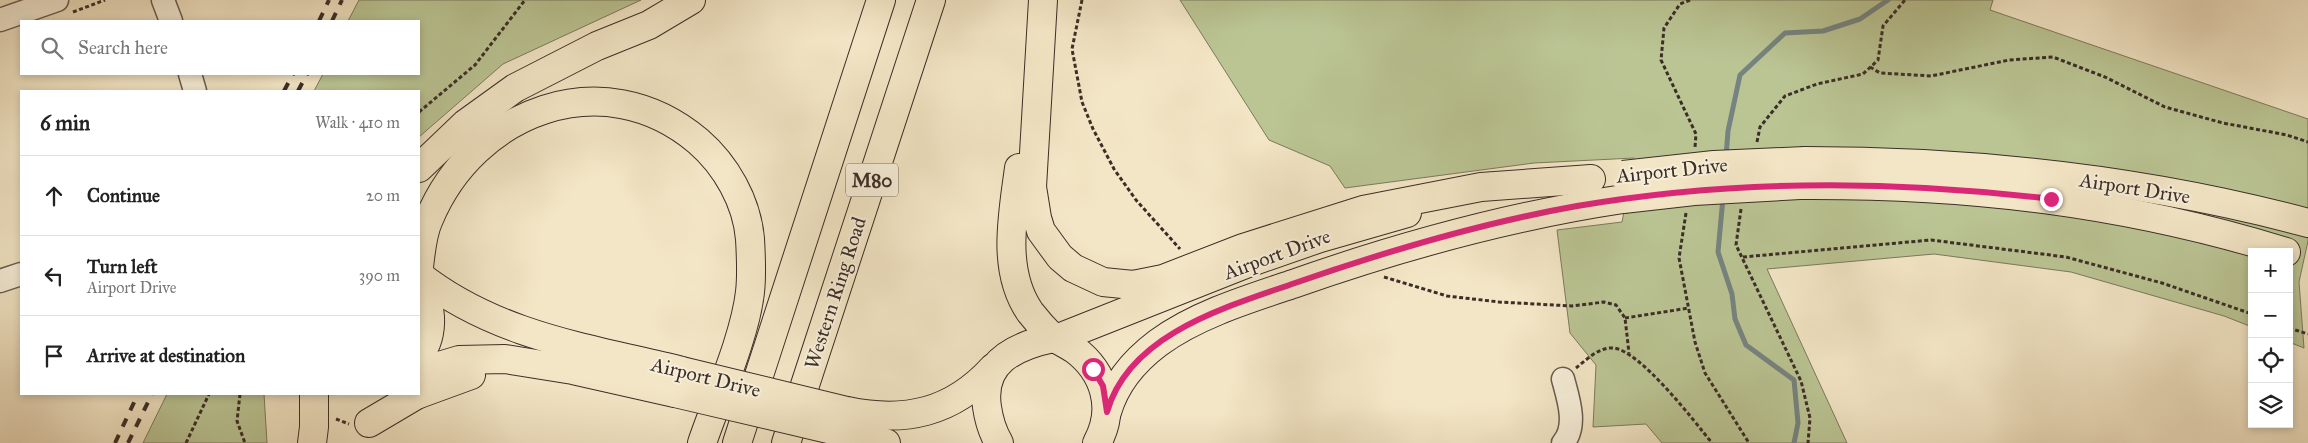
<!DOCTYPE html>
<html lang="en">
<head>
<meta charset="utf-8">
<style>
	:root { --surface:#fff; --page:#f2f2f2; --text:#222; --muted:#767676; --line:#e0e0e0 }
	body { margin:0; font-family:"IM FELL Great Primer",serif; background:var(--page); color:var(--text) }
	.controls { position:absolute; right:15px; bottom:15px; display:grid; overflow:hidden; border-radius:0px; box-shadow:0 2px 8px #0003 }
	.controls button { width:45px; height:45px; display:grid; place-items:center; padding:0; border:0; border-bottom:1px solid var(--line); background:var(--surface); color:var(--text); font:25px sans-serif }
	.stop { position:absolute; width:15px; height:15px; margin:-11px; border:4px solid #db2777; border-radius:50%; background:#fff }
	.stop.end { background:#db2777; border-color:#fff; box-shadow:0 1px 5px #0008 }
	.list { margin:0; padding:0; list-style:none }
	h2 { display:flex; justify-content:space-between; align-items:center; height:65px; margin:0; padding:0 20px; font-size:21px }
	h2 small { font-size:16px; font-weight:400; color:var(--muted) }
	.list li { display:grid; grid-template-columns:32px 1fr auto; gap:15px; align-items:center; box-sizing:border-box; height:80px; padding:0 20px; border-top:1px solid var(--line) }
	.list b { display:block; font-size:19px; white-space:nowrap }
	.list p { margin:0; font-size:16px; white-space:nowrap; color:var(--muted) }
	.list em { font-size:16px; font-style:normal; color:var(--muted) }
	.icon { flex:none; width:28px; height:28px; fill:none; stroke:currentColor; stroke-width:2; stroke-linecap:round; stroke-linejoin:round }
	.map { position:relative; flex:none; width:2308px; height:443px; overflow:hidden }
	.search { position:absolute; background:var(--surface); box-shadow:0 2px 8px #0003; left:20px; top:20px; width:400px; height:55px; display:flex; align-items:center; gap:12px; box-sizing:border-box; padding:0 18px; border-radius:0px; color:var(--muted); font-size:19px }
	.panel { position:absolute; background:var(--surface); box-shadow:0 2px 8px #0003; left:20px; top:90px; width:400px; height:305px; border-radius:0px }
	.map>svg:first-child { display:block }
	.green { fill:#bbc594; stroke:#7b7a5e }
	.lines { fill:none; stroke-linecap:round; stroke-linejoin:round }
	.stream { stroke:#768481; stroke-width:5 }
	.minor-casing { stroke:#695c50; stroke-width:25 }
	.major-casing { stroke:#3b2e28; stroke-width:30 }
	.highway-casing { stroke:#3b2e28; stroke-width:30 }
	.path { stroke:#3b2e28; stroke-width:3; stroke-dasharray:4 2.5; stroke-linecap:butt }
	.minor { stroke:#f7efda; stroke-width:22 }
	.major { stroke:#f3e6c6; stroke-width:28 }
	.highway { stroke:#f3e6c6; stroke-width:28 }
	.rail { stroke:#3b2e28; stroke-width:4; stroke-dasharray:9 9; stroke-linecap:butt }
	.major-bridge-casing { stroke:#3b2e28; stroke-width:30; stroke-linecap:butt }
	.major-bridge { stroke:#f3e6c6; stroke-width:28 }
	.route { stroke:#db2777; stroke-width:6 }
	.labels { text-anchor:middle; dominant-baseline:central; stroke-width:4; stroke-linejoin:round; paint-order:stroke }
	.shield { fill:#f7efda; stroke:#73685d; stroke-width:1 }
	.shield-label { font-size:19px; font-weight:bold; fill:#3b2e28 }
	.street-label { font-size:20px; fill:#3b2e28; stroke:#f7efda }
</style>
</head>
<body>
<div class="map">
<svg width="2308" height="443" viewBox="0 0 2308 443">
	<rect width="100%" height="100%" fill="#f3e6c6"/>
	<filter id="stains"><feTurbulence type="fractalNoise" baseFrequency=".004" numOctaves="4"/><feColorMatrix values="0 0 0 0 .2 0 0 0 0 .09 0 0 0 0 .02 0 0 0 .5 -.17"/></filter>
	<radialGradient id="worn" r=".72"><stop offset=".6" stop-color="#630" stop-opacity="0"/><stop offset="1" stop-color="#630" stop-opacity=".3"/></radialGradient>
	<!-- green -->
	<g class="green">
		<path d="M 359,0 L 641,0 L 503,64 L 419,137 L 419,91 L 314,91 L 323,74 L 419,74 L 419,21 L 348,21 Z"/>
		<path d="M 1180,0 L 1993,0 L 1990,10 L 2308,119 L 2308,241 L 2299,282 L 2304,348 L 2289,342 L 2289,252 L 2252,252 L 2252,327 L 2224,316 L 2071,272 L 1934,254 L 1767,269 L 1847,443 L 1662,443 L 1646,424 L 1593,427 L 1596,365 L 1570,333 L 1557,230 L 1622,222 L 1634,158 L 1534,163 L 1345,188 L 1330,166 L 1269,140 Z"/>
		<path d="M 167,394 L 264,394 L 267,443 L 143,443 Z"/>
	</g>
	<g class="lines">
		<!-- stream -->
		<g class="stream">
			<path d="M 1726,157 L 1728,131 L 1740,75 L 1785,33 L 1823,31 L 1860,19 L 1888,0"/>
			<path d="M 1723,198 L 1718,252 L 1732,294 L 1735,319 L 1746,345 L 1794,380 L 1798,423 L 1794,443"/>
		</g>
		<!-- minor casing -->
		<g class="minor-casing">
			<g id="minor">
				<path d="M 163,0 L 171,21"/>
				<path d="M 0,20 L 57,0"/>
				<path d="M 190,74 L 195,91"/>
				<path d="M 0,281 L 21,274"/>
				<path d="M 1563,443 C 1578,426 1568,398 1563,379"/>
			</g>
		</g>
		<!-- major casing -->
		<g class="major-casing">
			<g id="major">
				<path d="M 1805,161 C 1974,161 2144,179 2308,223"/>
				<path d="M 1800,185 C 1970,184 2124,202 2286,252"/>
				<path d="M 419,275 C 496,336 589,348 682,371"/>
				<path d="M 1056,339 L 1248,263 L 1320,238 L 1407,213"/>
				<path d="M 419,356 C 437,331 430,303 420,276"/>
				<path d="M 419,372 L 459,360 L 505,359 L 573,370 L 675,393"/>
				<path d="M 419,394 L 471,375"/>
				<path d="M 847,411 C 905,423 952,413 993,368"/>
				<path d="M 1107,412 C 1115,384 1134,361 1158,343 C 1196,315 1248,299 1293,284 C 1401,246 1510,216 1623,199"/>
				<path d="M 369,423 L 418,394"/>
				<path d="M 841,432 L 886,443"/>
				<path d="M 312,443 L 314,427 L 314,394"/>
				<path d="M 999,443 C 992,431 989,421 987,407 C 980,362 1015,346 1053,338 C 1060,340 1067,345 1074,349 C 1105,372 1116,409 1097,443"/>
			</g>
		</g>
		<!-- highway casing -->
		<g class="highway-casing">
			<g id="highway">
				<path d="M 1043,0 L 1032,187 L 1037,218 L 1041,231 L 1060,257 L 1073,268 L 1103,282 L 1133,285 L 1163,279 L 1243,248 L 1363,210 L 1481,187 L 1591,179"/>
				<path d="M 419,168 L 465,124 L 515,88 L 597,46 L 649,25 L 691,0"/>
				<path d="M 1019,168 C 1013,214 1001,270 1030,312 C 1037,321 1045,330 1053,338"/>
				<path d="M 419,267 C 421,251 422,234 429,219 C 474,111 603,61 698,141 C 726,165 747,202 750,239 C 751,256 752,275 750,292 C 745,337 717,399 702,443"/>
				<path d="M 737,443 L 881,0"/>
				<path d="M 786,443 L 931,0"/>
			</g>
		</g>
		<!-- path -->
		<g class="path">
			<path d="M 1082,0 L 1072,49 L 1082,102 L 1093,129 L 1114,169 L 1136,200 L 1180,249"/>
			<path d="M 1690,0 L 1680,4 L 1664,28 L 1661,60 L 1696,134 L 1695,147"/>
			<path d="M 73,12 L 105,0"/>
			<path d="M 1870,67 L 1880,73 L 1931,76 L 2009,60 L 2053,57 L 2105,77 L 2165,107 L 2223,123 L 2287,135 L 2308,142"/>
			<path d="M 419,112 L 475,65 L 525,0"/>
			<path d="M 1757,142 L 1760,127 L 1785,96 L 1817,84 L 1863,74 L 1878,60 L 1883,26 L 1905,0"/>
			<path d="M 1741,209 L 1736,245 L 1801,381 L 1810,418 L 1808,443"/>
			<path d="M 1686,213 L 1679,258 L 1695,342 L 1705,373 L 1749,443"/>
			<path d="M 1743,257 L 1931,240 L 2066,257 L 2162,283 L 2252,314"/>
			<path d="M 1384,277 L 1447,296 L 1499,302 L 1572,306 L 1604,302 L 1616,305 L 1625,318 L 1629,353"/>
			<path d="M 1625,318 L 1689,308"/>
			<path d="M 2289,328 L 2308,334"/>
			<path d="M 1576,368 C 1586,360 1599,347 1613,348 C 1640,350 1694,421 1712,443"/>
			<path d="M 240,394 L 237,421 L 245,443"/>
			<path d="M 336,419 L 349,424"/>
			<path d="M 186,443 L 209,394"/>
		</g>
		<!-- minor -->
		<use href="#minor" class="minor"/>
		<!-- major -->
		<use href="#major" class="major"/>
		<!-- highway -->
		<use href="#highway" class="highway"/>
		<!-- rail -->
		<g class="rail">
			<path d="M 319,21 L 329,0"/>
			<path d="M 332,21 L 342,0"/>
			<path d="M 284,91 L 293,74"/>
			<path d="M 298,91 L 307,74"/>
			<path d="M 115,443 L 138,394"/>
			<path d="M 128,443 L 152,394"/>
		</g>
		<!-- major-bridge casing -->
		<g class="major-bridge-casing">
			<g id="major-bridge">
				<path d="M 1623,175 L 1714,165 L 1805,161"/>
				<path d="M 1623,199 L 1694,191 L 1800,185"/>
				<path d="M 682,371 L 847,411"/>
				<path d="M 675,393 L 841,432"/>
			</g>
		</g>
		<!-- major-bridge -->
		<use href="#major-bridge" class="major-bridge"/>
	</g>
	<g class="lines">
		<!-- route -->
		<path class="route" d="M 1093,369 L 1103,386 L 1107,412 C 1129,334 1226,307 1295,283 C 1387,251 1481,223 1577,206 C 1734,179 1894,180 2051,199"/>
	</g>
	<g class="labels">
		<!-- shield labels -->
		<rect class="shield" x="846" y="163.5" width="52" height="33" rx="4"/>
		<g class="shield-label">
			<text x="872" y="180">M80</text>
		</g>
		<!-- street labels -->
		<g class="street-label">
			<text transform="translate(1672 170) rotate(-6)">Airport Drive</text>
			<text transform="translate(2135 188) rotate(9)">Airport Drive</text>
			<text transform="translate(1277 254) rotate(-20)">Airport Drive</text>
			<text transform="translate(835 293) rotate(-72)">Western Ring Road</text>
			<text transform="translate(706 377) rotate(14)">Airport Drive</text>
		</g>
	</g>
	<rect width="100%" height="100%" filter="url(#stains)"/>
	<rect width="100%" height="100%" fill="url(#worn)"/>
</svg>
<div class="controls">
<button>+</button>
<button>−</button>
<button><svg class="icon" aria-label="locate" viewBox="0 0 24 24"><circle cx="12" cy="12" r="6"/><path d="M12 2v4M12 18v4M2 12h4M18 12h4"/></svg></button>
<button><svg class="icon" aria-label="layers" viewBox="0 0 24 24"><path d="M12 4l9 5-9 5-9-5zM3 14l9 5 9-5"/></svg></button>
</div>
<div class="stop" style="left:1093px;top:369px"></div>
<div class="stop end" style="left:2051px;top:199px"></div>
<div class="search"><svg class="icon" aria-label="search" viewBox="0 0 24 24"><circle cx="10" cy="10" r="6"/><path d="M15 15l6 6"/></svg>Search here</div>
<section class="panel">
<h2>6 min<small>Walk · 410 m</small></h2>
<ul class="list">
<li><svg class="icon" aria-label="ahead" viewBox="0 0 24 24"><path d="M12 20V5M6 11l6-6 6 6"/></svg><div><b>Continue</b></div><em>20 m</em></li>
<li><svg class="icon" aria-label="left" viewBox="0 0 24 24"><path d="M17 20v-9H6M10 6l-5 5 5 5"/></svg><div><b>Turn left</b><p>Airport Drive</p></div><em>390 m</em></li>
<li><svg class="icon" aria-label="arrive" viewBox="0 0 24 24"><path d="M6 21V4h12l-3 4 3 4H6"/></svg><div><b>Arrive at destination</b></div></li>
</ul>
</section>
</div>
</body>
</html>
